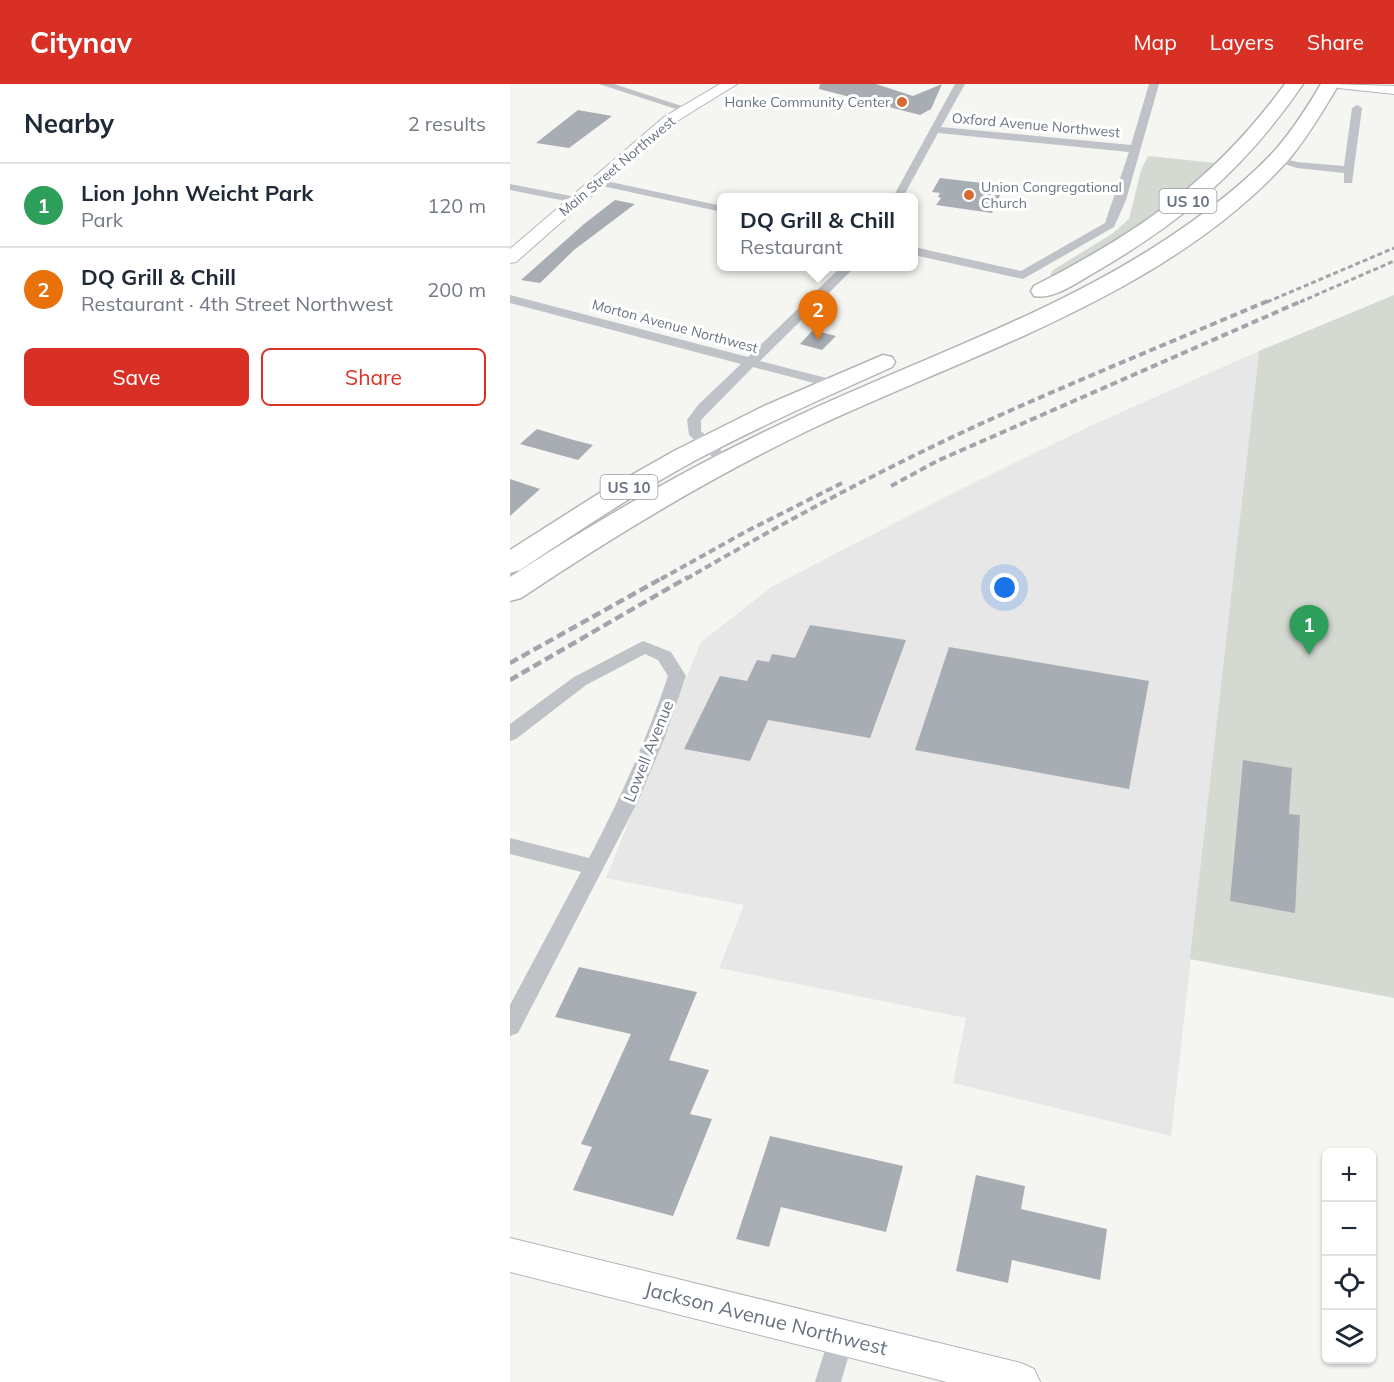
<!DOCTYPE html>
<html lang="en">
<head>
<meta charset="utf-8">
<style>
	:root { --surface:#fff; --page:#f6f6f7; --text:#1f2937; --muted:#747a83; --line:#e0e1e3; --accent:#d93025 }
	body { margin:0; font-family:Mulish,sans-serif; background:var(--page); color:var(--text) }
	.controls { position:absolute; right:18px; bottom:18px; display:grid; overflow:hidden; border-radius:9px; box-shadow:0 2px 4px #0004 }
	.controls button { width:54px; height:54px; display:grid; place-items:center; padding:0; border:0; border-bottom:2px solid var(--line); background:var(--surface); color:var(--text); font:30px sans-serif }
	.you { position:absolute; left:495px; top:504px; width:21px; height:21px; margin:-15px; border:4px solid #fff; border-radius:50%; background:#1a73e8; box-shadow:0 0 0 9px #1a73e833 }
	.badge { display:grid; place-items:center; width:39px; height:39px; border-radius:50%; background:var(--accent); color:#fff; font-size:20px; font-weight:700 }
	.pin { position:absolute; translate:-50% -50px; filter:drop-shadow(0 2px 3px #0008) }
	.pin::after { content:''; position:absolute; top:32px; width:21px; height:18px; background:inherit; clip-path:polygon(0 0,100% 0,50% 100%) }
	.popup { position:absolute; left:207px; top:109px; width:201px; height:78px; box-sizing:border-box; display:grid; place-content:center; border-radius:9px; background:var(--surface); filter:drop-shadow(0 2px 4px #0005); font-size:20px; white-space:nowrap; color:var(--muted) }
	.popup b { font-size:22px; color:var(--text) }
	.popup::after { content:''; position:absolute; left:50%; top:100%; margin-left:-12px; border:12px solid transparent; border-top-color:var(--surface) }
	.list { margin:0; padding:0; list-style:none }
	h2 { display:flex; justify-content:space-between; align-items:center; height:78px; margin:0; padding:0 24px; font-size:26px }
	h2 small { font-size:20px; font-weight:400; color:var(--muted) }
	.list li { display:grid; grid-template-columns:39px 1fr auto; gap:18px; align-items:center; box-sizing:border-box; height:84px; padding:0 24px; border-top:2px solid var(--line) }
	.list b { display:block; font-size:22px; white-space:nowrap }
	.list p { margin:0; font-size:20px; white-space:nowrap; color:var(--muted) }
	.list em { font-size:20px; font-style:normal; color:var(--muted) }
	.actions { display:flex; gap:12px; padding:18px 24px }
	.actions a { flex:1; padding:14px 0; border:2px solid var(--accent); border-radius:9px; text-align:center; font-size:21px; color:var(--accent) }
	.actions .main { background:var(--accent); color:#fff }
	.icon { flex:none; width:33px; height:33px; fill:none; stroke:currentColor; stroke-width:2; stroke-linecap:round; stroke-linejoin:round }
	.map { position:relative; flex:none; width:884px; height:1298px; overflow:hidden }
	header { display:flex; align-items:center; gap:36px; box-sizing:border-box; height:84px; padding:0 30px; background:var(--accent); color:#fff }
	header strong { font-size:28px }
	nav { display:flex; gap:33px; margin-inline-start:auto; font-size:21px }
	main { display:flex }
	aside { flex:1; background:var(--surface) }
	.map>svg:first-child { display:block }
	.built { fill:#e6e7e6 }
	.green { fill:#d4dad2 }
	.building { fill:#a7adb3 }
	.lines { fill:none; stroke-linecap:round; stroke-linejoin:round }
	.secondary-casing { stroke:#b2b6ba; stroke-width:2 }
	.highway-casing { stroke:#b2b5b8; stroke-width:3 }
	.street { fill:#bfc2c6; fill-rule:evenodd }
	.secondary { fill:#fff; fill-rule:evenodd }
	.highway { fill:#fff; fill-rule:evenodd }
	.rail-far2 { stroke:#a1a5ab; stroke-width:3; stroke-dasharray:5 3; stroke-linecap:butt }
	.rail-far1 { stroke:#a1a5ab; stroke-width:4; stroke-dasharray:7 4; stroke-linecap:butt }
	.rail { stroke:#a1a5ab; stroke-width:4.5; stroke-dasharray:9 4.5; stroke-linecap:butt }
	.poi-dot { fill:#d66932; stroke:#fff; stroke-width:2 }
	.labels { text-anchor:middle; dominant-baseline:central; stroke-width:6; stroke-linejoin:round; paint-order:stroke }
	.far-poi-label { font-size:14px; fill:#677381; stroke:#fff; text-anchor:end }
	.far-street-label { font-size:14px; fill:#677381; stroke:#fff }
	.shield { fill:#fff; stroke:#959da7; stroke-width:1.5 }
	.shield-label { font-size:15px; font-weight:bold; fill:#677381 }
	.street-label { font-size:16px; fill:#677381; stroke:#fff }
	.near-street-label { font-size:20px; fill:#677381; stroke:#fff }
</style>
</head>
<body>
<header>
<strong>Citynav</strong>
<nav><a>Map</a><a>Layers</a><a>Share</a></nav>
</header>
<main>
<aside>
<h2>Nearby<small>2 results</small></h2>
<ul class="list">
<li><span class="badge" style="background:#2e9e5b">1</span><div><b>Lion John Weicht Park</b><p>Park</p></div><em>120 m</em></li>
<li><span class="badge" style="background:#e8710a">2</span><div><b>DQ Grill &amp; Chill</b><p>Restaurant · 4th Street Northwest</p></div><em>200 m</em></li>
</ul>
<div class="actions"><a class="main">Save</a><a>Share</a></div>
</aside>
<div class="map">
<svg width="884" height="1298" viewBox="0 0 884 1298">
	<rect width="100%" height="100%" fill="#f5f5f2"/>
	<!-- built -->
	<path class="built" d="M 749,267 L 661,1052 L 443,999 L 456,934 L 209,884 L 234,821 L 96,794 L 191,558 L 263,502 L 445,408 L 580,342 Z"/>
	<!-- green -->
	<g class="green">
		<path d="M 638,72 L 706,79 L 709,83 L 638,141 L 547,193 L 540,191 L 543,186 L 602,150 L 619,135 L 631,86 Z"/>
		<path d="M 884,211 L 884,914 L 680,875 L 749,267 Z"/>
	</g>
	<!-- building -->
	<g class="building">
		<path d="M 310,0 L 366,0 L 403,12 L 432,0 L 421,25 L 410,31 L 309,5 Z"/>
		<path d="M 68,26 L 102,32 L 59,64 L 26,59 Z"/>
		<path d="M 430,94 L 489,101 L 486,108 L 491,109 L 482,129 L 426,121 L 431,114 L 428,113 L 430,109 L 422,108 Z"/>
		<path d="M 105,116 L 125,120 L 64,166 L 30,199 L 11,196 L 74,140 Z"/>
		<path d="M 303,246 L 326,252 L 312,266 L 290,260 Z"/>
		<path d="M 27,345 L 60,355 L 83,361 L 68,376 L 10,360 Z"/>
		<path d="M 0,395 L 30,405 L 0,432 Z"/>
		<path d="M 300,541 L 396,556 L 360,654 L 258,636 L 240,677 L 174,665 L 210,592 L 237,597 L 247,576 L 259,578 L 262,570 L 285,574 Z"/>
		<path d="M 439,563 L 639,597 L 619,705 L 405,666 Z"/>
		<path d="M 733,676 L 782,684 L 779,730 L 790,731 L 785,829 L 720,817 Z"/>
		<path d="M 69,883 L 187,908 L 159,976 L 199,986 L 180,1030 L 202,1035 L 163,1132 L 63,1106 L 82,1063 L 71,1060 L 121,950 L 45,933 Z"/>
		<path d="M 260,1052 L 393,1082 L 376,1148 L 271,1123 L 259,1163 L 226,1155 Z"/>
		<path d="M 466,1091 L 515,1102 L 511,1125 L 597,1145 L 590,1196 L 502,1176 L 498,1199 L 446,1187 Z"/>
	</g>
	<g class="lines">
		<!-- secondary casing -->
		<g class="secondary-casing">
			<g id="secondary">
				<path d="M 210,0 L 227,0 L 164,39 L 6,178 L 0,179 L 0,165 L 154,33 Z"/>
				<path d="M 821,0 L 884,2 L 884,10 L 828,4 Z"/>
				<path d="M 0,1154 L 511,1279 L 524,1285 L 530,1298 L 437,1298 L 0,1188 Z"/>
			</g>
		</g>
		<!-- highway casing -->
		<g class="highway-casing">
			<g id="highway">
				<path d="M 775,0 L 793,0 C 734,86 672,138 582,190 C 566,199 543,216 524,212 L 521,207 L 524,202 C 628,149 705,96 775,0 Z"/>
				<path d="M 811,0 L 829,0 C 814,25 799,51 780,74 C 659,211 456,271 295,348 C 196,396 102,453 11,514 L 0,517 L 0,493 C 89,435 181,382 277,337 C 414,272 560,226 684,136 C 713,115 743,91 767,64 C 784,44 798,22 811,0 Z"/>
				<path d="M 373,271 L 382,273 L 385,278 L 382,283 C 315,313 248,343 184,377 C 124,410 67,448 10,486 L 0,489 L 0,466 L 88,410 L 164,367 L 254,322 Z"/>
			</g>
		</g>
		<!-- street -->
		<g class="street">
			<path d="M 89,0 L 104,0 L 181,25 L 172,27 Z"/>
			<path d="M 445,0 L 455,0 L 431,43 L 621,61 L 639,0 L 649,0 L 616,116 L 604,143 L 513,195 L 404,171 L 404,163 L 511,187 L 595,139 L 619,68 L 428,49 L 393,113 L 383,113 Z"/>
			<path d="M 847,21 L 852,24 L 842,99 L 834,99 L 834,89 L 787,84 L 762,76 L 767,73 L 787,78 L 834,82 L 842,24 Z"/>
			<path d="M 87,95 L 212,122 L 212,128 L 83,100 L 83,96 Z"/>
			<path d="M 0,100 L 66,113 L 72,116 L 66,119 L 0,106 Z"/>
			<path d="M 332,182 L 346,182 L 250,277 L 328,297 L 330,300 L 323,304 L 243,283 L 191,336 L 191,347 L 222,377 L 215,381 L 210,380 L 179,351 L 177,336 L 188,321 L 231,280 L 0,219 L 0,211 L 238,273 Z"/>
			<path d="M 133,557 L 161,568 L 176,592 L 155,653 L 129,715 L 8,949 L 0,952 L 0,921 L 71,788 L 0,770 L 0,754 L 79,774 C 111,713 136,657 158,592 L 148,576 L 135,570 L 76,601 L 6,655 L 0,657 L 0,640 L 64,593 Z"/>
			<path d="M 331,1240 L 340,1244 L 344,1253 L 331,1298 L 305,1298 L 322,1244 Z"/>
		</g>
		<!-- secondary -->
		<use href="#secondary" class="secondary"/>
		<!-- highway -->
		<use href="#highway" class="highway"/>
		<!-- rail-far2 -->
		<g class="rail-far2">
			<path d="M 757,218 L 884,164"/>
			<path d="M 790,218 L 884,177"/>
		</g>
		<!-- rail-far1 -->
		<g class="rail-far1">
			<path d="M 381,402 L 427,377 L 794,216"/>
			<path d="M 151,495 L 237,447 L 332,399"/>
			<path d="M 176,495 C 283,433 392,374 506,324 C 590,287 675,252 760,216"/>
		</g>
		<!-- rail -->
		<g class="rail">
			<path d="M 0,579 L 154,493"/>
			<path d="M 0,596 L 178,493"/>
		</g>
	</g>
	<!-- markers -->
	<g class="poi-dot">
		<circle cx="392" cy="18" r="6"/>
		<circle cx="459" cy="111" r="6"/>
	</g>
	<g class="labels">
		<!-- far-poi labels -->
		<g class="far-poi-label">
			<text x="380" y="18">Hanke Community Center</text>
			<text x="471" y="103" text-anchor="start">Union Congregational<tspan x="471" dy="16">Church</tspan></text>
		</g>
		<!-- far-street labels -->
		<g class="far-street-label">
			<text transform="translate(526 41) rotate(5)">Oxford Avenue Northwest</text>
			<text transform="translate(107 82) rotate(-40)">Main Street Northwest</text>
			<text transform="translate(165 242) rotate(15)">Morton Avenue Northwest</text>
		</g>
		<!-- shield labels -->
		<g class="shield">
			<rect x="649.5" y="105" width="57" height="24" rx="4.5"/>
			<rect x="90.5" y="391" width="57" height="24" rx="4.5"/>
		</g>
		<g class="shield-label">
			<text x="678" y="117">US 10</text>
			<text x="119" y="403">US 10</text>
		</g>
		<!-- street labels -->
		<g class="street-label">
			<text transform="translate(138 667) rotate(-68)">Lowell Avenue</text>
		</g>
		<!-- near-street labels -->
		<g class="near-street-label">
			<text transform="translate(256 1234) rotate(14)">Jackson Avenue Northwest</text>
		</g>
	</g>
</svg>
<div class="controls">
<button>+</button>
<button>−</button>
<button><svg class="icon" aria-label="locate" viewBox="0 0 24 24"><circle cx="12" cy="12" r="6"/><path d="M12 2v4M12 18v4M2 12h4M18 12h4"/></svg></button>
<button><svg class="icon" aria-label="layers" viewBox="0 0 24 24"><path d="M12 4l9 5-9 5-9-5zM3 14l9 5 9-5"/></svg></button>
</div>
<div class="you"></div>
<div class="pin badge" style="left:799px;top:571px;background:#2e9e5b">1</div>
<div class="pin badge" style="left:308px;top:256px;background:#e8710a">2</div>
<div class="popup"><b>DQ Grill &amp; Chill</b>Restaurant</div>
</div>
</main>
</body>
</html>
